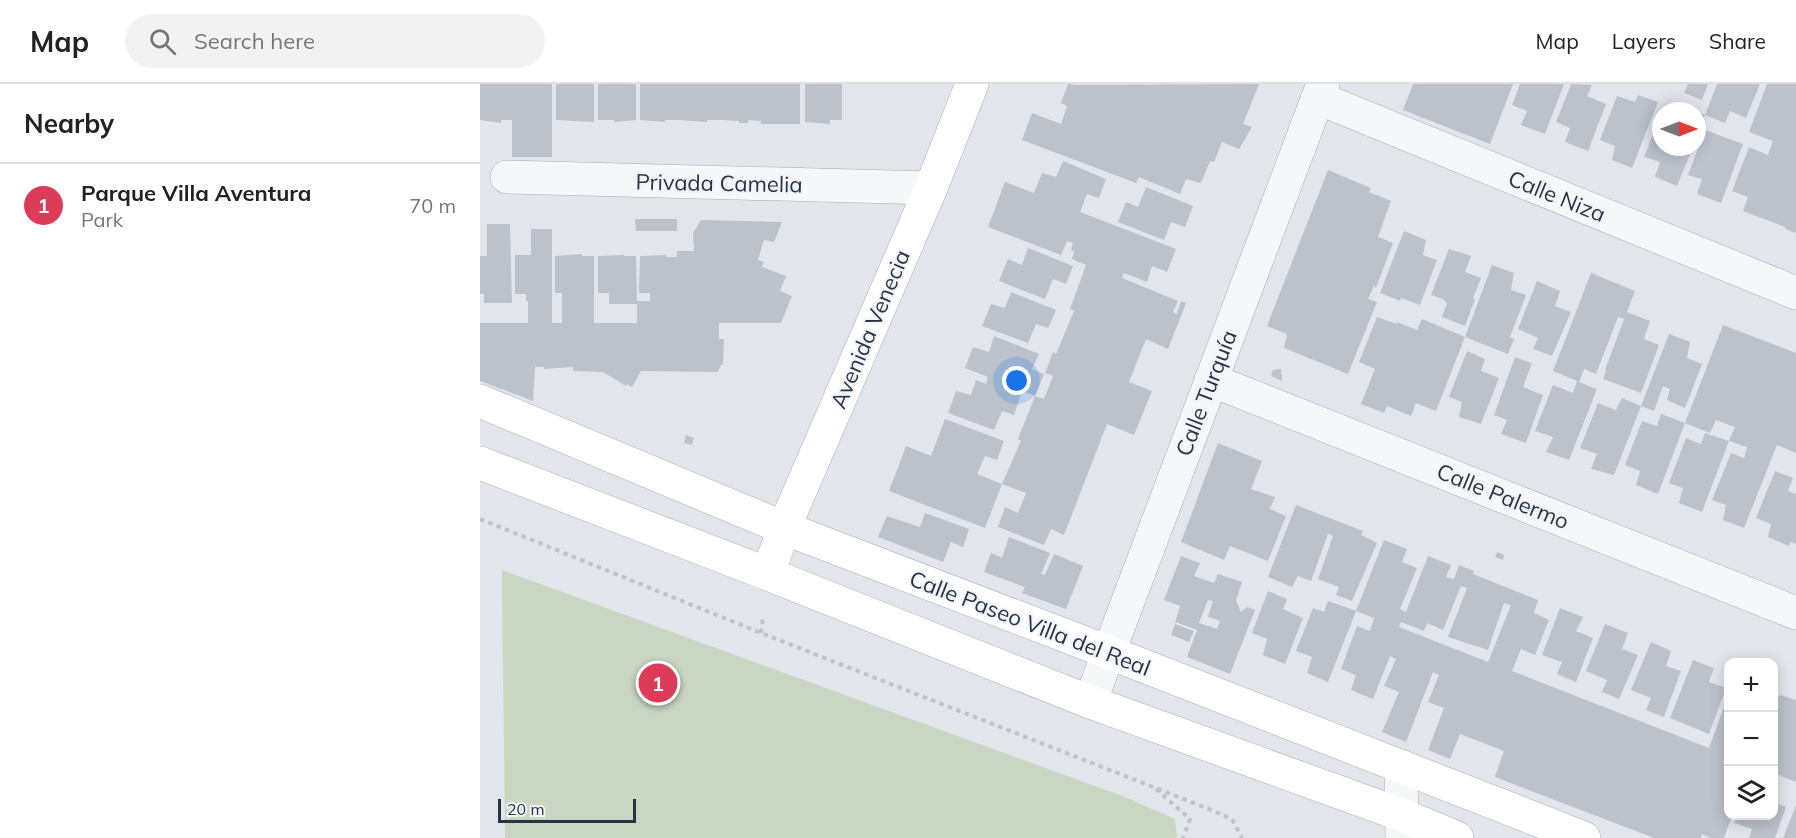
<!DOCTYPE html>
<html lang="en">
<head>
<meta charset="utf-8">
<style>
	:root { --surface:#fff; --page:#f2f2f2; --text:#222; --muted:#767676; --line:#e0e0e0; --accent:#dc3c59 }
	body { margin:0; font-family:Mulish,sans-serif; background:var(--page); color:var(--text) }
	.controls { position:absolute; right:18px; bottom:18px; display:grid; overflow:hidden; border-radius:12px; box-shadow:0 3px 15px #0003 }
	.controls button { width:54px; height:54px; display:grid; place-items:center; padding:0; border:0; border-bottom:2px solid var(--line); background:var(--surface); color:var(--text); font:30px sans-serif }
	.compass { position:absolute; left:1172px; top:18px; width:54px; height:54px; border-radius:50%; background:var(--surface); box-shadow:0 3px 15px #0003; rotate:90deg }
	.scale { position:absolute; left:18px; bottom:15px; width:138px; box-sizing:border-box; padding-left:6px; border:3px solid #283445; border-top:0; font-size:16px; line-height:21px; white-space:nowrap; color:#283445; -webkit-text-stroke:4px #f2f5f9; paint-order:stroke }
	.you { position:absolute; left:537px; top:297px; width:21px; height:21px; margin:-15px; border:4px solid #fff; border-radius:50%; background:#1a73e8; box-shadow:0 0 0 9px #1a73e833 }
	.badge { display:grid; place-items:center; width:39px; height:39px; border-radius:50%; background:var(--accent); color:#fff; font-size:20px; font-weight:700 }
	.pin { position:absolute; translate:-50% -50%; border:3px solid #fff; box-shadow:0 2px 6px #0006 }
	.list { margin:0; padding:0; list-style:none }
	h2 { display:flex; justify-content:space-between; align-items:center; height:78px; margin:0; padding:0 24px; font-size:26px }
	h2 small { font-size:20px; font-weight:400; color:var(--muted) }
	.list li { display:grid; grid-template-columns:39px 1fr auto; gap:18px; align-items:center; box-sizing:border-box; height:84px; padding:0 24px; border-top:2px solid var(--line) }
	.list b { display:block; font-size:22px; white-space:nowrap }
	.list p { margin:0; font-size:20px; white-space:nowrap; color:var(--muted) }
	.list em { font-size:20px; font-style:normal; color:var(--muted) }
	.icon { flex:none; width:33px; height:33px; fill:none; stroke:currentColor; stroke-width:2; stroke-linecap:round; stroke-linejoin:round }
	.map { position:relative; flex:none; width:1316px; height:754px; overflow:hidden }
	header { display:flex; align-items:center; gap:36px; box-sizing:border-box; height:84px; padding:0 30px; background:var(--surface); border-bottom:2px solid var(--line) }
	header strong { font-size:28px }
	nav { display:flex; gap:33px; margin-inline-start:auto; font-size:21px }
	.search { width:420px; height:54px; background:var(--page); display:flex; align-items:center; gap:15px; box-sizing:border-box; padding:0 21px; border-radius:33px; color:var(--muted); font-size:22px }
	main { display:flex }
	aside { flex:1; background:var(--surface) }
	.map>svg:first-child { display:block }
	.green { fill:#c8d6c2 }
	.building { fill:#bbc2cc; fill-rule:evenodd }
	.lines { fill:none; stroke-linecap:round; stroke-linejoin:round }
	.street-casing { stroke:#a6adb7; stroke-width:34 }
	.secondary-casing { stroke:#a6adb7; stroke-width:34 }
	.path { stroke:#c0c4ca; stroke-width:4; stroke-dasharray:4.5 4.5; stroke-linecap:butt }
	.street { stroke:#f5f7f9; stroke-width:33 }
	.secondary { stroke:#fff; stroke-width:33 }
	.labels { text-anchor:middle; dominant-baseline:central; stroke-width:4.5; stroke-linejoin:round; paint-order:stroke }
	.street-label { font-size:22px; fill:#283445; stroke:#f2f5f9 }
</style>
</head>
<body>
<header>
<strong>Map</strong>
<div class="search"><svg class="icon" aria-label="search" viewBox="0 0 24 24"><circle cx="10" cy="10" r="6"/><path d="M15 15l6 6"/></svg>Search here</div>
<nav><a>Map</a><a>Layers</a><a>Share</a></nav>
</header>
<main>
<aside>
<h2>Nearby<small></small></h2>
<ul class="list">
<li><span class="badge">1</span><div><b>Parque Villa Aventura</b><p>Park</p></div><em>70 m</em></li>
</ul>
</aside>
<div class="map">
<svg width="1316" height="754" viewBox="0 0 1316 754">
	<rect width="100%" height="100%" fill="#e2e6ec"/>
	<!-- green -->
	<path class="green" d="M 22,486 L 645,713 L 695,735 L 697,754 L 25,754 Z"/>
	<!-- building -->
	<g class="building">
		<path d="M 0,0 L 72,0 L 72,73 L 32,73 L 32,36 L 21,36 L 21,39 L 0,36 Z"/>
		<path d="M 76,0 L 114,0 L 114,38 L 76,36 Z"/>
		<path d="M 118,0 L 156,0 L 156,36 L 134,38 L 134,36 L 118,36 Z"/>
		<path d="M 160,0 L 320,0 L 320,40 L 281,40 L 281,37 L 268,36 L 268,39 L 259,39 L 259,37 L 242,36 L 227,36 L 227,38 L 198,36 L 185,36 L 185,38 L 160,36 Z"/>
		<path d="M 325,0 L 362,0 L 362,36 L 350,36 L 350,40 L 325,38 Z"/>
		<path d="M 588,0 L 597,1 L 779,0 L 763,40 L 772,43 L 759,65 L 742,58 L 734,78 L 730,77 L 721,99 L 706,95 L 700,110 L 659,93 L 656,99 L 542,56 L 552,29 L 581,40 L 587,22 L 581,19 Z"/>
		<path d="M 933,0 L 1033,0 L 1010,60 L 923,26 Z"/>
		<path d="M 1040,0 L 1084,0 L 1065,50 L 1041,41 L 1047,27 L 1032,21 Z"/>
		<path d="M 1091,0 L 1112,1 L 1107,12 L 1126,20 L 1108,67 L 1085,58 L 1090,44 L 1076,38 Z"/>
		<path d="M 1208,0 L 1228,0 L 1222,16 L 1204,9 Z"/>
		<path d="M 1237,0 L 1280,0 L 1266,34 L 1250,27 L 1245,39 L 1225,31 L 1217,52 L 1217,28 L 1225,31 Z"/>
		<path d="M 1287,0 L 1316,0 L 1316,149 L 1305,145 L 1305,143 L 1263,127 L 1268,113 L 1252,107 L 1269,63 L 1288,71 L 1293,57 L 1269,48 Z"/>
		<path d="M 1158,11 L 1178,18 L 1152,84 L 1132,76 L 1135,62 L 1120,56 L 1137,12 L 1155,18 Z"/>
		<path d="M 1181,30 L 1181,63 L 1213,63 L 1197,102 L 1175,93 L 1180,78 L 1164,73 Z"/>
		<path d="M 1225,46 L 1263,60 L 1241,119 L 1217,110 L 1222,95 L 1208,91 Z"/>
		<path d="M 583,77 L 626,95 L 619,114 L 607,110 L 600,128 L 696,165 L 687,188 L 672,182 L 667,198 L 644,189 L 642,194 L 698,217 L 693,228 L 697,230 L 701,217 L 706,219 L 688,265 L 666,255 L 649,298 L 672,307 L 654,351 L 627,340 L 584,451 L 571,445 L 564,461 L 518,443 L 525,423 L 538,429 L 546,409 L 522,400 L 541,357 L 538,355 L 555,312 L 564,315 L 573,292 L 565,289 L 573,268 L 576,270 L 594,227 L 590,225 L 606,181 L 592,175 L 594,168 L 591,166 L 593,159 L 587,157 L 581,171 L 508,143 L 525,98 L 554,109 L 562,89 L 576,93 Z"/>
		<path d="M 848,86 L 891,104 L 889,108 L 911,117 L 898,153 L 913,159 L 896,204 L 894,202 L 888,215 L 897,218 L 868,290 L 804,264 L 807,250 L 787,242 Z"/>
		<path d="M 666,103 L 713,122 L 705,143 L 691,138 L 684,156 L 638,138 L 646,118 L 658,123 Z"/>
		<path d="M 155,135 L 197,135 L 197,147 L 156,147 Z"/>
		<path d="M 221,136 L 302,138 L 294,158 L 284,156 L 278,176 L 284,178 L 282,183 L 306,192 L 300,207 L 312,212 L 301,239 L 239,239 L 239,255 L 244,255 L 243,281 L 241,281 L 238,288 L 161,287 L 152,303 L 147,300 L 146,302 L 123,288 L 93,287 L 93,283 L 64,285 L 64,283 L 55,283 L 53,317 L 0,297 L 0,239 L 48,239 L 48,217 L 46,217 L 46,210 L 35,210 L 35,171 L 51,171 L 51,145 L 72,145 L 72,239 L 82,239 L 82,209 L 75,209 L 75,172 L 102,170 L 102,172 L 114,172 L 114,239 L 157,239 L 157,220 L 129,220 L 129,209 L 118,209 L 118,172 L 144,171 L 144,172 L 156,172 L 157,217 L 170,217 L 170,209 L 159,209 L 160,172 L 186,171 L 186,173 L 197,173 L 197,167 L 214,167 L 213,149 Z"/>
		<path d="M 7,140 L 30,140 L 32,219 L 4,219 L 4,210 L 0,210 L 0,172 L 7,172 Z"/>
		<path d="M 924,147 L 946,156 L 943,171 L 957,176 L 940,221 L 921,214 L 920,217 L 900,209 Z"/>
		<path d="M 548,164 L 593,182 L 586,200 L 573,195 L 565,215 L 519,197 L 528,175 L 542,181 Z"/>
		<path d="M 969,165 L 991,172 L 985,188 L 1001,194 L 993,214 L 995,215 L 985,242 L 962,233 L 967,219 L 963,215 L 951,211 Z"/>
		<path d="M 1012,181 L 1034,189 L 1031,206 L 1046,211 L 1030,253 L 1034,255 L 1028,270 L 985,253 Z"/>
		<path d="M 1111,189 L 1155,207 L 1147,228 L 1170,237 L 1164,255 L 1179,261 L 1161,309 L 1123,295 L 1126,287 L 1125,286 L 1144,235 L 1138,233 L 1116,290 L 1104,285 L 1099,298 L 1117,305 L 1089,376 L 1066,368 L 1073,353 L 1055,347 L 1073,301 L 1093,309 L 1097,297 L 1073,287 Z"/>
		<path d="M 1057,197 L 1080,207 L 1075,222 L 1091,228 L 1072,272 L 1053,265 L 1058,254 L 1038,245 Z"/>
		<path d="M 531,208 L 576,226 L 568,244 L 556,240 L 548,259 L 502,242 L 511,220 L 525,224 Z"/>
		<path d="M 897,233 L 917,240 L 917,238 L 937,246 L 942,235 L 985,253 L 956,327 L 936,319 L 931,332 L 907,322 L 904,329 L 881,320 L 895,285 L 879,278 Z"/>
		<path d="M 1243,241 L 1316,269 L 1316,369 L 1297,361 L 1264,444 L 1243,436 L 1246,421 L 1232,416 L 1251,369 L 1264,374 L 1267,363 L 1249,357 L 1255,343 L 1236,336 L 1230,349 L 1205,339 L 1178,410 L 1156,401 L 1160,387 L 1145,381 L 1162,337 L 1177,342 L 1181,330 L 1205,339 Z"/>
		<path d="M 1189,250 L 1210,258 L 1207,274 L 1222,280 L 1205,324 L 1187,316 L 1190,305 L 1183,302 L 1174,327 L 1161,322 Z"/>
		<path d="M 514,252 L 559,270 L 552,285 L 564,290 L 555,312 L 542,307 L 534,331 L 522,327 L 514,346 L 468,329 L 476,307 L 491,311 L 496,296 L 506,300 L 508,293 L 485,284 L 493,263 L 509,268 Z"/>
		<path d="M 987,267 L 1005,275 L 1001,287 L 1019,294 L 1001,340 L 979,333 L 982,318 L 969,313 Z"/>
		<path d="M 1035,273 L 1052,279 L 1043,303 L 1063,311 L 1046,359 L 1021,350 L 1027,336 L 1014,331 Z"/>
		<path d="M 801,285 L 802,297 L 791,292 L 793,286 Z"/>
		<path d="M 1142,314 L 1161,322 L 1134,391 L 1111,385 L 1117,370 L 1100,364 L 1118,319 L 1136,326 Z"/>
		<path d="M 465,335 L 524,357 L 517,376 L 505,372 L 497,390 L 522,400 L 505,444 L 409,407 L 426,362 L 451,372 Z"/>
		<path d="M 1225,349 L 1249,357 L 1222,428 L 1199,419 L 1203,404 L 1189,399 L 1206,354 L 1221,360 Z"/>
		<path d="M 206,351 L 214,354 L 212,361 L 204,359 Z"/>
		<path d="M 738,359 L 782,377 L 771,405 L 795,413 L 790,425 L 806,432 L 788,477 L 750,462 L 744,476 L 701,458 Z"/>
		<path d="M 1295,387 L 1313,394 L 1308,407 L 1316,410 L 1316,460 L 1311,458 L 1309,462 L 1288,453 L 1291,440 L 1276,434 Z"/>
		<path d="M 816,421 L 883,447 L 881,451 L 897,459 L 872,517 L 856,511 L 859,503 L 838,495 L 853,452 L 848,450 L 831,497 L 818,492 L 812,503 L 788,493 Z"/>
		<path d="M 445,429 L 489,445 L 483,463 L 471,458 L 463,478 L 398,453 L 407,432 L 440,443 Z"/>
		<path d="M 529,453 L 570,469 L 561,490 L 565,491 L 574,470 L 603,482 L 586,525 L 542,509 L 545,503 L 504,488 L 511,469 L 522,474 Z"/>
		<path d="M 904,456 L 927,465 L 922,478 L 937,484 L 920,525 L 926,528 L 948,472 L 971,481 L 966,493 L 974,495 L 979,481 L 994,487 L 993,490 L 1058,516 L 1054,529 L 1069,536 L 1055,571 L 1041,565 L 1032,587 L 1229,664 L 1248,612 L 1248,732 L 1252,732 L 1244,754 L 1231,754 L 1222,750 L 1221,754 L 1174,754 L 1015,693 L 1024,667 L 980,650 L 970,675 L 948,666 L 964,624 L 948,618 L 959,591 L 953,588 L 926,658 L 902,648 L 919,608 L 904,602 L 916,575 L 910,572 L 893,615 L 871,606 L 876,591 L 861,585 L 877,542 L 890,547 L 894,534 L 876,527 ZM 981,502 L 987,504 L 968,553 L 1008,566 L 1024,519 L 1031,521 L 1008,578 L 919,543 L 921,538 L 944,547 L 947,539 L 963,546 Z"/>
		<path d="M 1017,468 L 1024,471 L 1023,476 L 1015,473 Z"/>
		<path d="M 701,472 L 720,479 L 714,492 L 734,499 L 738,490 L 762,498 L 756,516 L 761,528 L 767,523 L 775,526 L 750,590 L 707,573 L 717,546 L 695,538 L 700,522 L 684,516 ZM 728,516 L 733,517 L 728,533 L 740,537 L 737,545 L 719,539 Z"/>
		<path d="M 788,507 L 807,515 L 803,525 L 823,534 L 805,580 L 783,571 L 787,555 L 772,549 Z"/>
		<path d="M 848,517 L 876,527 L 848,598 L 827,589 L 832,573 L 816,567 L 833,524 L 844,528 Z"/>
		<path d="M 1080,524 L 1103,533 L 1096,547 L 1113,554 L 1096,598 L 1077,590 L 1082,578 L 1062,571 Z"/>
		<path d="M 695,540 L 714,547 L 709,558 L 691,551 Z"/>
		<path d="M 1125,540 L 1148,549 L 1142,565 L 1158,571 L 1139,615 L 1122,608 L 1127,596 L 1106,587 Z"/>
		<path d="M 1171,558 L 1191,567 L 1186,582 L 1201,587 L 1184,633 L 1166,626 L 1171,614 L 1151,606 Z"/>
		<path d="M 1213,576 L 1234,584 L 1229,598 L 1246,604 L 1229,650 L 1190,634 Z"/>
		<path d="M 1300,611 L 1316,616 L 1316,698 L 1294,689 L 1294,612 L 1298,614 Z"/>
		<path d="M 1294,718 L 1306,723 L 1295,754 L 1269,754 L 1272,745 L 1254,739 L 1257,732 L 1293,732 Z"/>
		<path d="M 1316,721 L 1316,754 L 1303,754 Z"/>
	</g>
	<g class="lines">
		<!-- street casing -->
		<g class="street-casing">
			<g id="street">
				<path d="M 838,14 L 1316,209"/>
				<path d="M 27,93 L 451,104"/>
				<path d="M 731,296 L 1316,529"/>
				<path d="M 610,618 L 843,0"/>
				<path d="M 921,682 L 922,754"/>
			</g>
		</g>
		<!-- secondary casing -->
		<g class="secondary-casing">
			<g id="secondary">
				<path d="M 0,317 L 304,444 L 628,568 L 1104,754"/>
				<path d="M 0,379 L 288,490 L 610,618 L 922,731 L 977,754"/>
				<path d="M 288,490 L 304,444 L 451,104 L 492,0"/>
			</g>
		</g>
		<!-- path -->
		<g class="path">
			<path d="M 0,435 L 281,549 L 729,725 L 752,735 L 762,754"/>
			<path d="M 281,549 L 283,532"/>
			<path d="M 676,705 L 710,735 L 703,754"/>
		</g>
		<!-- street -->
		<use href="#street" class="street"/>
		<!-- secondary -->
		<use href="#secondary" class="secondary"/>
	</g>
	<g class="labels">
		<!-- street labels -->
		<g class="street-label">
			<text transform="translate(239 99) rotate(1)">Privada Camelia</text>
			<text transform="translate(1077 112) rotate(22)">Calle Niza</text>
			<text transform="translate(390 245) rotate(-67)">Avenida Venecia</text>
			<text transform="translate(726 309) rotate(-69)">Calle Turquía</text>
			<text transform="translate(1023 412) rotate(22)">Calle Palermo</text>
			<text transform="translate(550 539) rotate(21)">Calle Paseo Villa del Real</text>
		</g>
	</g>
</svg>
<div class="controls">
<button>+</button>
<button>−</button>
<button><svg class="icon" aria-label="layers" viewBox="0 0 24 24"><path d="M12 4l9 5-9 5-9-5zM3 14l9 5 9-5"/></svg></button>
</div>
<svg class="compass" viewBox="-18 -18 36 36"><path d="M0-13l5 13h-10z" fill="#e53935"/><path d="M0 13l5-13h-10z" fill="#767676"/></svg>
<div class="scale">20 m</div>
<div class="you"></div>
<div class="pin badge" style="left:178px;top:599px">1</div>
</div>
</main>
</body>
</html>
